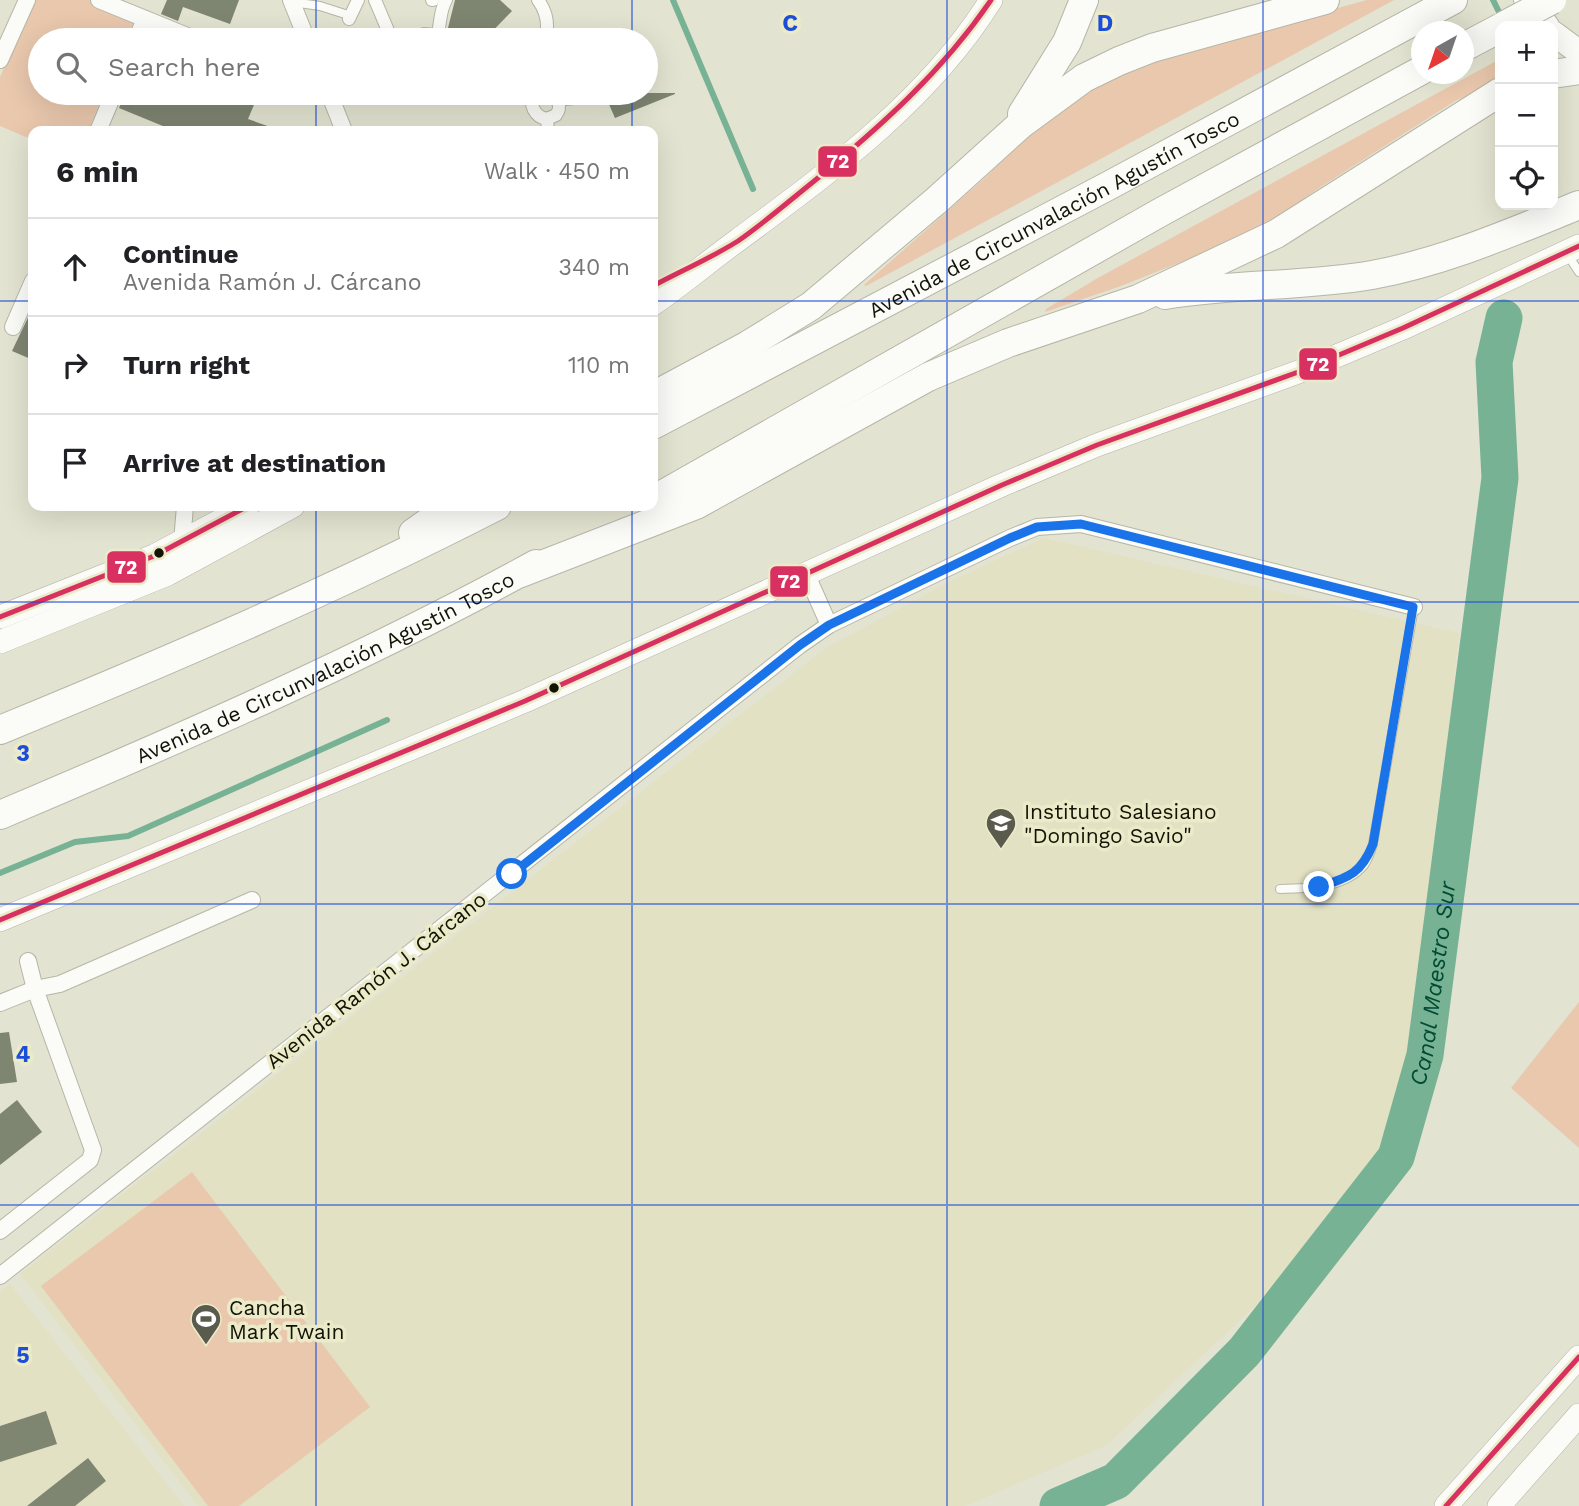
<!DOCTYPE html>
<html lang="en">
<head>
<meta charset="utf-8">
<style>
	:root { --surface:#fff; --page:#f2f2f2; --text:#202124; --muted:#757577; --line:#e0e0e0 }
	body { margin:0; font-family:"Work Sans",sans-serif; background:var(--page); color:var(--text) }
	.controls { position:absolute; right:21px; top:21px; display:grid; overflow:hidden; border-radius:14px; box-shadow:0 7px 28px #0002 }
	.controls button { width:63px; height:63px; display:grid; place-items:center; padding:0; border:0; border-bottom:2px solid var(--line); background:var(--surface); color:var(--text); font:35px sans-serif }
	.compass { position:absolute; left:1411px; top:21px; width:63px; height:63px; border-radius:50%; background:var(--surface); box-shadow:0 7px 28px #0002; rotate:220deg }
	.stop { position:absolute; width:21px; height:21px; margin:-16px; border:5px solid #1a73e8; border-radius:50%; background:#fff }
	.stop.end { background:#1a73e8; border-color:#fff; box-shadow:0 2px 7px #0008 }
	.list { margin:0; padding:0; list-style:none }
	h2 { display:flex; justify-content:space-between; align-items:center; height:91px; margin:0; padding:0 28px; font-size:30px }
	h2 small { font-size:23px; font-weight:400; color:var(--muted) }
	.list li { display:grid; grid-template-columns:46px 1fr auto; gap:21px; align-items:center; box-sizing:border-box; height:98px; padding:0 28px; border-top:2px solid var(--line) }
	.list b { display:block; font-size:26px; white-space:nowrap }
	.list p { margin:0; font-size:23px; white-space:nowrap; color:var(--muted) }
	.list em { font-size:23px; font-style:normal; color:var(--muted) }
	.icon { flex:none; width:38px; height:38px; fill:none; stroke:currentColor; stroke-width:2; stroke-linecap:round; stroke-linejoin:round }
	.map { position:relative; flex:none; width:1579px; height:1506px; overflow:hidden }
	.search { position:absolute; background:var(--surface); box-shadow:0 7px 28px #0002; left:28px; top:28px; width:630px; height:77px; display:flex; align-items:center; gap:18px; box-sizing:border-box; padding:0 24px; border-radius:38px; color:var(--muted); font-size:26px }
	.panel { position:absolute; background:var(--surface); box-shadow:0 7px 28px #0002; left:28px; top:126px; width:630px; height:385px; border-radius:14px }
	.map>svg:first-child { display:block }
	.built { fill:#e2e1c3 }
	.green { fill:#e9c8ad }
	.lines { fill:none; stroke-linecap:round; stroke-linejoin:round }
	.stream { stroke:#76b293; stroke-width:6 }
	.river { stroke:#76b293; stroke-width:37 }
	.building { fill:#7e8571 }
	.service-casing { stroke:#b6b6a8; stroke-width:10 }
	.pedestrian-casing { stroke:#b6b6a8; stroke-width:14 }
	.minor-casing { stroke:#b6b6a8; stroke-width:18 }
	.secondary-casing { stroke:#b6b6a8; stroke-width:24 }
	.primary-casing { stroke:#b6b6a8; stroke-width:26 }
	.motorway-casing { stroke:#b6b6a8; stroke-width:30 }
	.service { stroke:#fbfbf8; stroke-width:8 }
	.pedestrian { stroke:#fbfbf8; stroke-width:12 }
	.minor { stroke:#fbfbf8; stroke-width:16 }
	.secondary { stroke:#fbfbf8; stroke-width:23 }
	.primary { stroke:#fbfbf8; stroke-width:24 }
	.motorway { stroke:#fbfbf8; stroke-width:28 }
	.motorway-bridge-casing { stroke:#b6b6a8; stroke-width:30; stroke-linecap:butt }
	.motorway-bridge { stroke:#fbfbf8; stroke-width:28 }
	.bus-1-casing { stroke:#ebebc9; stroke-width:10 }
	.bus-1 { stroke:#d93062; stroke-width:5 }
	.route { stroke:#1a73e8; stroke-width:9 }
	.grid { fill:none; stroke:#1d4ed8; stroke-width:2; stroke-opacity:0.55 }
	.bus-dot { fill:#121206; stroke:#ebebc9; stroke-width:2.5 }
	.labels { text-anchor:middle; dominant-baseline:central; stroke-width:7; stroke-linejoin:round; paint-order:stroke }
	.street-label { font-size:21px; fill:#121206; stroke:#ebebc9 }
	.poi-label { font-size:21px; fill:#121206; stroke:#ebebc9; text-anchor:start }
	.water-label { font-size:23px; font-style:italic; fill:#014b33; stroke:#ebebc9 }
	.grid-label { font-size:23px; text-anchor:middle; font-weight:bold; fill:#1d4ed8; stroke:#ebebc9; stroke-width:7; stroke-linejoin:round; paint-order:stroke }
	.line-badge { stroke:#ebebc9; stroke-width:2.5 }
	.badge-label { font-size:19px; text-anchor:middle; font-weight:bold; fill:#fff }
</style>
</head>
<body>
<div class="map">
<svg width="1579" height="1506" viewBox="0 0 1579 1506">
	<rect width="100%" height="100%" fill="#e3e3d1"/>
	<!-- built -->
	<g class="built">
		<path d="M 1044,538 L 1459,633 L 1416,1052 L 1387,1150 L 1303,1261 L 1107,1445 L 966,1506 L 198,1506 L 20,1274 L 826,648 L 951,581 Z"/>
		<path d="M 10,1284 L 184,1506 L 0,1506 L 0,1292 Z"/>
	</g>
	<!-- green -->
	<g class="green">
		<path d="M 32,0 L 89,0 L 135,19 L 126,40 L 40,40 L 40,93 L 104,93 L 88,131 L 33,131 L 33,140 L 0,126 L 0,77 Z"/>
		<path d="M 1367,0 L 1394,0 L 866,286 L 864,285 L 988,175 L 1033,128 L 1092,85 L 1165,55 Z"/>
		<path d="M 1500,59 L 1500,80 L 1455,101 L 1319,188 L 1277,218 L 1234,241 L 1121,286 L 1045,312 L 1046,309 L 1096,279 Z"/>
		<path d="M 1579,1002 L 1579,1148 L 1511,1088 Z"/>
		<path d="M 192,1172 L 370,1407 L 239,1506 L 208,1506 L 41,1286 Z"/>
	</g>
	<g class="lines">
		<!-- stream -->
		<g class="stream">
			<path d="M 673,0 L 753,189"/>
			<path d="M 1493,0 L 1502,18"/>
			<path d="M 0,873 L 75,842 L 128,836 L 387,720"/>
		</g>
		<!-- river -->
		<path class="river" id="s1" d="M 1058,1506 L 1116,1481 L 1244,1352 L 1396,1157 L 1425,1055 L 1500,478 L 1494,362 L 1504,318"/>
	</g>
	<!-- building -->
	<g class="building">
		<path d="M 167,0 L 239,0 L 230,24 L 183,7 L 178,21 L 161,14 Z"/>
		<path d="M 455,0 L 500,0 L 512,11 L 484,40 L 445,40 Z"/>
		<path d="M 125,93 L 259,93 L 248,119 L 276,129 L 276,131 L 175,131 L 119,108 Z"/>
		<path d="M 604,93 L 675,93 L 675,94 L 615,118 Z"/>
		<path d="M 33,307 L 33,360 L 12,351 Z"/>
		<path d="M 9,1032 L 17,1082 L 0,1084 L 0,1033 Z"/>
		<path d="M 17,1100 L 42,1132 L 0,1165 L 0,1114 Z"/>
		<path d="M 46,1411 L 57,1444 L 0,1462 L 0,1426 Z"/>
		<path d="M 88,1458 L 106,1481 L 75,1506 L 27,1506 Z"/>
	</g>
	<g class="lines">
		<!-- service casing -->
		<g class="service-casing">
			<g id="service">
				<path d="M 292,2 L 320,6 L 345,14"/>
				<path d="M 1568,255 L 1579,272"/>
				<path d="M 1280,889 C 1308,888 1344,889 1364,865 C 1368,859 1371,851 1373,844 L 1414,607"/>
			</g>
		</g>
		<!-- pedestrian casing -->
		<g class="pedestrian-casing">
			<g id="pedestrian">
				<path d="M 375,0 L 392,40"/>
				<path d="M 432,0 L 433,0"/>
				<path d="M 538,0 C 547,12 549,26 545,40"/>
				<path d="M 349,19 L 358,0"/>
				<path d="M 422,40 L 424,34 L 438,35"/>
				<path d="M 436,40 C 441,27 439,11 446,0"/>
				<path d="M 532,93 C 530,105 534,117 547,119 L 548,131"/>
				<path d="M 557,100 L 574,98 L 593,93"/>
				<path d="M 547,119 L 556,115 C 563,105 557,100 550,93"/>
			</g>
		</g>
		<!-- minor casing -->
		<g class="minor-casing">
			<g id="minor">
				<path d="M 99,0 L 197,40"/>
				<path d="M 291,0 L 307,40"/>
				<path d="M 136,40 L 145,19"/>
				<path d="M 0,60 L 27,0"/>
				<path d="M 329,93 L 344,131"/>
				<path d="M 98,131 L 114,93"/>
				<path d="M 13,327 L 33,281"/>
				<path d="M 185,506 L 182,542 L 185,546"/>
				<path d="M 806,573 L 829,625"/>
				<path d="M 0,1003 L 35,989 L 60,984 L 252,900"/>
				<path d="M 0,1231 L 90,1160 L 93,1150 L 35,989 L 28,961"/>
				<path d="M 0,1276 L 800,645 L 829,625 L 1010,538 L 1037,527 L 1081,524 L 1414,607"/>
			</g>
		</g>
		<!-- secondary casing -->
		<g class="secondary-casing">
			<g id="secondary">
				<path d="M 653,304 C 682,284 709,261 738,240 C 831,171 929,100 991,0"/>
				<path d="M 0,617 L 154,556 L 248,506"/>
				<path d="M 0,642 L 168,574 L 293,506"/>
				<path d="M 0,920 L 525,701 L 1002,485 L 1097,445 L 1301,371 L 1403,328 L 1579,246"/>
				<path d="M 1446,1506 L 1579,1357"/>
				<path d="M 1499,1506 L 1579,1415"/>
			</g>
		</g>
		<!-- primary casing -->
		<g class="primary-casing">
			<g id="primary">
				<path d="M 1526,0 L 1547,26"/>
				<path d="M 1553,33 L 1579,52"/>
			</g>
		</g>
		<!-- motorway casing -->
		<g class="motorway-casing">
			<g id="motorway">
				<path d="M 1464,47 L 1500,28"/>
				<path d="M 1553,74 L 1579,70"/>
				<path d="M 1022,114 L 1067,42 L 1084,0"/>
				<path d="M 1165,295 C 1234,283 1304,287 1372,275 C 1444,262 1512,232 1579,205"/>
				<path d="M 653,396 L 748,345 L 811,306 L 937,200 L 1020,125 L 1084,78 L 1119,61 L 1152,48 L 1325,0"/>
				<path id="s2" d="M 653,425 L 1108,186 L 1453,0"/>
				<path d="M 653,500 L 1161,212 L 1422,70"/>
				<path d="M 413,533 L 451,506"/>
				<path d="M 521,573 L 696,505 L 928,377 L 1008,343 L 1138,299 L 1276,234 L 1500,92"/>
				<path d="M 0,730 C 168,661 335,589 497,506"/>
				<path id="s3" d="M 0,815 C 182,738 363,659 536,564"/>
			</g>
		</g>
		<!-- service -->
		<use href="#service" class="service"/>
		<!-- pedestrian -->
		<use href="#pedestrian" class="pedestrian"/>
		<!-- minor -->
		<use href="#minor" class="minor"/>
		<!-- secondary -->
		<use href="#secondary" class="secondary"/>
		<!-- primary -->
		<use href="#primary" class="primary"/>
		<!-- motorway -->
		<use href="#motorway" class="motorway"/>
		<!-- motorway-bridge casing -->
		<g class="motorway-bridge-casing">
			<path id="motorway-bridge" d="M 1503,26 L 1552,0"/>
		</g>
		<!-- motorway-bridge -->
		<use href="#motorway-bridge" class="motorway-bridge"/>
		<!-- bus-1 casing -->
		<g class="bus-1-casing">
			<g id="bus-1">
				<path d="M 653,286 C 681,271 711,258 738,241 C 764,223 788,202 813,182 C 880,127 942,72 991,0"/>
				<path d="M 0,617 L 154,556 L 248,506"/>
				<path d="M 0,920 L 525,701 L 1002,485 L 1097,445 L 1301,371 L 1403,328 L 1579,246"/>
				<path d="M 1446,1506 L 1579,1357"/>
			</g>
		</g>
		<!-- bus-1 -->
		<use href="#bus-1" class="bus-1"/>
	</g>
	<g class="lines">
		<!-- route -->
		<path class="route" d="M 512,874 L 800,645 L 829,625 L 1010,538 L 1037,527 L 1081,524 L 1413,607 L 1373,844 C 1361,874 1349,877 1319,887"/>
	</g>
	<!-- grid -->
	<path class="grid" d="M 316,0 L 316,40M 632,0 L 632,40M 947,0 L 947,1506M 1263,0 L 1263,1506M 316,93 L 316,131M 632,93 L 632,131M 0,301 L 33,301M 653,301 L 1579,301M 316,506 L 316,1506M 632,506 L 632,1506M 0,602 L 1579,602M 0,904 L 1579,904M 0,1205 L 1579,1205"/>
	<!-- icons -->
	<defs>
		<g id="university-pin" transform="scale(1.575)"><path d="M0 17L-7.5 6A9.5 9.5 0 1 1 7.5 6Z" fill="#5b5b4d" stroke="#ebebc9"/><path d="M0-5L7-2L0 1L-7-2ZM-4 1L0 2.5L4 1V4Q0 6-4 4Z" fill="#fff"/></g>
		<g id="stadium-pin" transform="scale(1.575)"><path d="M0 17L-7.5 6A9.5 9.5 0 1 1 7.5 6Z" fill="#5b5b4d" stroke="#ebebc9"/><path d="M0-5a6.5 5 0 1 0 0 10a6.5 5 0 1 0 0-10ZM-3.5-1.8h7v3.6h-7Z" fill="#fff"/></g>
	</defs>
	<g fill-rule="evenodd">
		<use href="#university-pin" x="1001" y="823"/>
		<use href="#stadium-pin" x="206" y="1319"/>
	</g>
	<!-- markers -->
	<g class="bus-dot">
		<circle cx="159" cy="553" r="6"/>
		<circle cx="554" cy="688" r="6"/>
	</g>
	<g class="labels">
		<!-- street labels -->
		<g class="street-label">
			<text stroke="none"><textPath href="#s2" startOffset="453">Avenida de Circunvalación Agustín Tosco</textPath></text>
			<text stroke="none"><textPath href="#s3" startOffset="357">Avenida de Circunvalación Agustín Tosco</textPath></text>
			<text transform="translate(376 980) rotate(-38)">Avenida Ramón J. Cárcano</text>
		</g>
		<!-- poi labels -->
		<g class="poi-label">
			<text x="1024" y="811">Instituto Salesiano<tspan x="1024" dy="24">"Domingo Savio"</tspan></text>
			<text x="229" y="1307">Cancha<tspan x="229" dy="24">Mark Twain</tspan></text>
		</g>
		<!-- water labels -->
		<g class="water-label">
			<text stroke="none"><textPath href="#s1" startOffset="670">Canal Maestro Sur</textPath></text>
		</g>
	</g>
	<g class="grid-label">
		<text x="790" y="31">C</text>
		<text x="1105" y="31">D</text>
		<text x="23" y="761">3</text>
		<text x="23" y="1062">4</text>
		<text x="23" y="1363">5</text>
	</g>
	<g class="line-badge">
		<rect x="817" y="145" width="41" height="33" rx="7" fill="#d93062"/>
		<rect x="1298" y="347" width="40" height="34" rx="7" fill="#d93062"/>
		<rect x="106" y="550" width="41" height="34" rx="7" fill="#d93062"/>
		<rect x="769" y="565" width="40" height="33" rx="7" fill="#d93062"/>
	</g>
	<g class="badge-label">
		<text x="838" y="168">72</text>
		<text x="1318" y="371">72</text>
		<text x="126" y="574">72</text>
		<text x="789" y="588">72</text>
	</g>
</svg>
<div class="controls">
<button>+</button>
<button>−</button>
<button><svg class="icon" aria-label="locate" viewBox="0 0 24 24"><circle cx="12" cy="12" r="6"/><path d="M12 2v4M12 18v4M2 12h4M18 12h4"/></svg></button>
</div>
<svg class="compass" viewBox="-18 -18 36 36"><path d="M0-13l5 13h-10z" fill="#e53935"/><path d="M0 13l5-13h-10z" fill="#757577"/></svg>
<div class="stop" style="left:512px;top:874px"></div>
<div class="stop end" style="left:1319px;top:887px"></div>
<div class="search"><svg class="icon" aria-label="search" viewBox="0 0 24 24"><circle cx="10" cy="10" r="6"/><path d="M15 15l6 6"/></svg>Search here</div>
<section class="panel">
<h2>6 min<small>Walk · 450 m</small></h2>
<ul class="list">
<li><svg class="icon" aria-label="ahead" viewBox="0 0 24 24"><path d="M12 20V5M6 11l6-6 6 6"/></svg><div><b>Continue</b><p>Avenida Ramón J. Cárcano</p></div><em>340 m</em></li>
<li><svg class="icon" aria-label="right" viewBox="0 0 24 24"><path d="M7 20v-9h11M14 6l5 5-5 5"/></svg><div><b>Turn right</b></div><em>110 m</em></li>
<li><svg class="icon" aria-label="arrive" viewBox="0 0 24 24"><path d="M6 21V4h12l-3 4 3 4H6"/></svg><div><b>Arrive at destination</b></div></li>
</ul>
</section>
</div>
</body>
</html>
